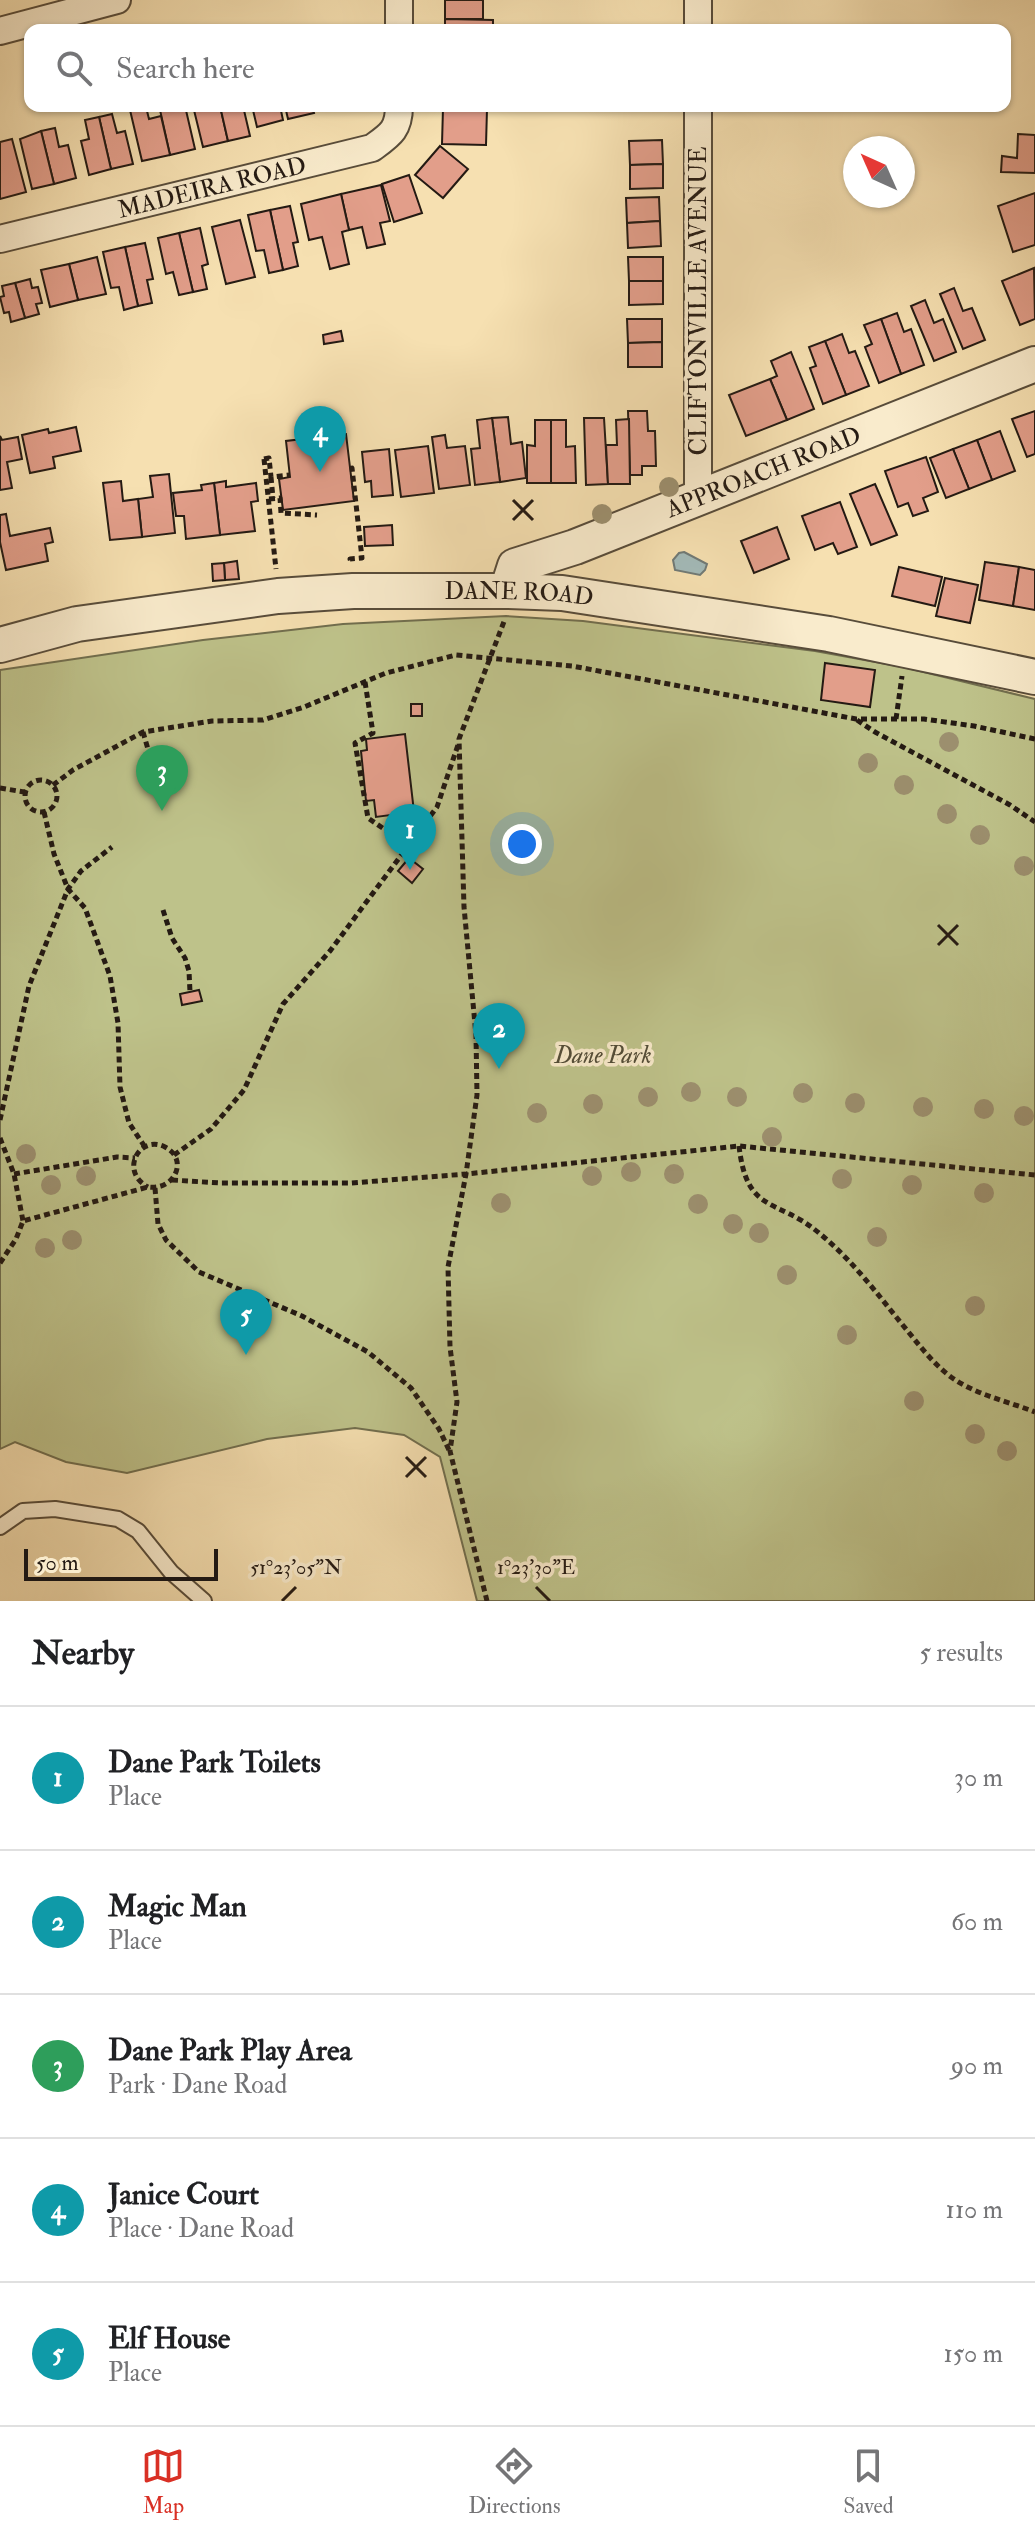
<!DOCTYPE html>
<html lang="en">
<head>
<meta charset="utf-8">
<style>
	:root { --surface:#fff; --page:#f2f2f2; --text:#202124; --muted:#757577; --line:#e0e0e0; --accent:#d93025 }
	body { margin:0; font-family:"IM FELL Double Pica",serif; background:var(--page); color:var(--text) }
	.compass { position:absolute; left:843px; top:136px; width:72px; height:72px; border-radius:50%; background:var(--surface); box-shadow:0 2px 6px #0004; rotate:315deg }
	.scale { position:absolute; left:24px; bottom:20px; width:194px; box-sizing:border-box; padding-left:8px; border:4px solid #241a13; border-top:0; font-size:22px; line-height:28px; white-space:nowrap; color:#241a13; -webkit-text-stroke:6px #f9ebcc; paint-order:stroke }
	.you { position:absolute; left:522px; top:844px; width:28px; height:28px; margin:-20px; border:6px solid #fff; border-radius:50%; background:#1a73e8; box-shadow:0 0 0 12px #1a73e833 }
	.badge { display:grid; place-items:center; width:52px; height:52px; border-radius:50%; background:var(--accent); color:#fff; font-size:26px; font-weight:700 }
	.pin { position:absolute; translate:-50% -66px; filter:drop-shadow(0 2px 4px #0008) }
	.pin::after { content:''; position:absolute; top:42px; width:28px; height:24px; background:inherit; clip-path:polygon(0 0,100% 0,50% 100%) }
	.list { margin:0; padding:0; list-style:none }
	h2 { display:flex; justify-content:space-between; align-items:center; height:104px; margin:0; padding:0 32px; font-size:34px }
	h2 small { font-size:26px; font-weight:400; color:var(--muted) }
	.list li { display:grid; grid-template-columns:52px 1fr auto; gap:24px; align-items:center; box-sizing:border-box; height:144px; padding:0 32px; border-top:2px solid var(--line) }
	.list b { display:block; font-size:30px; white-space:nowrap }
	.list p { margin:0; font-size:26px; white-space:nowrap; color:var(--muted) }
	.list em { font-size:26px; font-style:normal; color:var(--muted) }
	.icon { flex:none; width:44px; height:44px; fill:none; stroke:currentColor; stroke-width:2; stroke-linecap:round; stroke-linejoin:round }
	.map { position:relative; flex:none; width:1035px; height:1601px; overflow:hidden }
	.search { position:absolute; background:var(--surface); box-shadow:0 2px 6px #0004; left:24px; right:24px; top:24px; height:88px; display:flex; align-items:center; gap:20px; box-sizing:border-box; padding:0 28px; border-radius:16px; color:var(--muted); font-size:30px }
	.sheet { height:824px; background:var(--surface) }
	nav { display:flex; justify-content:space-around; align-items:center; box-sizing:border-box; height:112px; border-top:2px solid var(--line); background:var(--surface); font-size:22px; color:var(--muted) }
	nav a { display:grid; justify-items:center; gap:4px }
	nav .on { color:var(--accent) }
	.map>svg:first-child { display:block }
	.green { fill:#bec28a; stroke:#716e4e; stroke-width:2 }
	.water { fill:#a3bab8; stroke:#707a76; stroke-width:2 }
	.building { fill:#e29e8a; stroke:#241a13; stroke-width:2 }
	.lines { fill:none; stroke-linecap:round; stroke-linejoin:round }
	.service-casing { stroke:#584c3a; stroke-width:18 }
	.minor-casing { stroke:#584c3a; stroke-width:30 }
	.tertiary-casing { stroke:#584c3a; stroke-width:38 }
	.path { stroke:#241a13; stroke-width:5; stroke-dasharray:6 4; stroke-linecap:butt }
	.service { stroke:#f9ebcc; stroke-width:14 }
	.minor { stroke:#f9ebcc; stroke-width:26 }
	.tertiary { stroke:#f9ebcc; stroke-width:34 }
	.tree { fill:#9c8f6e }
	.ticks { fill:none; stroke:#241a13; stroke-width:3 }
	.labels { text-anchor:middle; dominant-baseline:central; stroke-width:7; stroke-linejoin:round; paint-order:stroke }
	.street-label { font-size:24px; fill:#241a13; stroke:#f9ebcc }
	.park-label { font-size:24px; font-style:italic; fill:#524c37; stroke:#f9ebcc }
	.ticks-label { font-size:20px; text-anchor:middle; fill:#241a13; stroke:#f9ebcc; stroke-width:7; stroke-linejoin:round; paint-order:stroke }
</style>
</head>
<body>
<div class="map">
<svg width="1035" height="1601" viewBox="0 0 1035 1601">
	<rect width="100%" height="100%" fill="#f6e0b1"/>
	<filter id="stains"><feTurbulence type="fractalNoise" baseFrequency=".0025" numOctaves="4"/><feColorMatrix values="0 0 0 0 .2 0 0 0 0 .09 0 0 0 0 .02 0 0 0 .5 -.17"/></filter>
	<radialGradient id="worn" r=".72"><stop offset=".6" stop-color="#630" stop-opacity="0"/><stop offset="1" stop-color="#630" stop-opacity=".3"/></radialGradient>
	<!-- green -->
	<path class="green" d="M 506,616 L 583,621 L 815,651 L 903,667 L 1035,699 L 1035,1601 L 477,1601 L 440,1457 L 404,1435 L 355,1428 L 267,1439 L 127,1473 L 66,1462 L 15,1442 L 0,1449 L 0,670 L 203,640 L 343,624 Z"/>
	<!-- water -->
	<path class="water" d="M 684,552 L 707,564 L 705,570 L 700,575 L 675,570 L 673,560 L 679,553 Z"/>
	<!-- building -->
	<g class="building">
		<rect x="445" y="0" width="38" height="19"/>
		<path d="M 445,19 L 493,20 L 493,30 L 445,30 Z"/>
		<path d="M 172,106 L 185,106 L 195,149 L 170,155 L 160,110 Z"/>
		<path d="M 193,106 L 220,106 L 228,141 L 203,147 Z"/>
		<path d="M 220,106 L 243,106 L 250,136 L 228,141 Z"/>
		<path d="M 252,106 L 280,106 L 283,120 L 257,127 Z"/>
		<path d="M 285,106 L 312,106 L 314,113 L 288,119 Z"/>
		<path d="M 146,107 L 149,119 L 161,116 L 170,155 L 142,161 L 130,110 Z"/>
		<path d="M 443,108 L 487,109 L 486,145 L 442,144 Z"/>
		<path d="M 112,114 L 117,133 L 125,131 L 133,164 L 111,169 L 99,117 Z"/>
		<path d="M 99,117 L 111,169 L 89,175 L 81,141 L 89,139 L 85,120 Z"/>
		<path d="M 55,128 L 59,147 L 68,145 L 76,178 L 54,184 L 41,131 Z"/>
		<path d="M 41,131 L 54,184 L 32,189 L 20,139 Z"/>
		<path d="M 1018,134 L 1035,135 L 1035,173 L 1001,172 L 1002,156 L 1017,158 Z"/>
		<path d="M 12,139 L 26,192 L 0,199 L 0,142 Z"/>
		<path d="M 662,140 L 663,164 L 630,165 L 629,141 Z"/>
		<path d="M 440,146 L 468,169 L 443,198 L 415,175 Z"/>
		<path d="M 663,164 L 663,188 L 630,189 L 630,165 Z"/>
		<path d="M 409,175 L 422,213 L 394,222 L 382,184 Z"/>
		<path d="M 381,185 L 390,221 L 380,223 L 385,244 L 367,248 L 362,227 L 349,230 L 341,194 Z"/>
		<path d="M 1035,193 L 1035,245 L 1013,252 L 998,206 Z"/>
		<path d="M 341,194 L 349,230 L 342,232 L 349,264 L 330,269 L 322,237 L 309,240 L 301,204 Z"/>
		<path d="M 659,197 L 660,221 L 627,223 L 626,198 Z"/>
		<path d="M 290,206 L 298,242 L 293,243 L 298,266 L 283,270 L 270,210 Z"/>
		<path d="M 270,210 L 283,270 L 269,273 L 264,250 L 256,251 L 248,215 Z"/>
		<path d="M 240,220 L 255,277 L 226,284 L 212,227 Z"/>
		<path d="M 660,221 L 661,246 L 628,248 L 627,223 Z"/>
		<path d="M 200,228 L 208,264 L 202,266 L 207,289 L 193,292 L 179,233 Z"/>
		<path d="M 179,233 L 193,292 L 179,295 L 173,272 L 166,274 L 158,238 Z"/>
		<path d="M 145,243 L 153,279 L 147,280 L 152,303 L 138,306 L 125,247 Z"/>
		<path d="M 125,247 L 138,306 L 124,310 L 119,287 L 111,288 L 103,252 Z"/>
		<path d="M 97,257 L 106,294 L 78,300 L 69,264 Z"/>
		<path d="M 628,257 L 663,257 L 663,281 L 629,281 Z"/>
		<path d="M 69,264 L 78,300 L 50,307 L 41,270 Z"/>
		<path d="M 1034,268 L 1035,319 L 1020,325 L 1002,281 Z"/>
		<path d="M 30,279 L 32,288 L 38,287 L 42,303 L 36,304 L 39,314 L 25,318 L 15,283 Z"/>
		<path d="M 629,281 L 663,281 L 663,304 L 629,305 Z"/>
		<path d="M 15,283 L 25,318 L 11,322 L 9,312 L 4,313 L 0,297 L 4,296 L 2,286 Z"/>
		<path d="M 954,288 L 963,311 L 972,308 L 985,340 L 963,349 L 940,294 Z"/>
		<path d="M 925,300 L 934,323 L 943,319 L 956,352 L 934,361 L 911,306 Z"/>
		<path d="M 897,313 L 904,332 L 911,329 L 924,365 L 901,374 L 881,319 Z"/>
		<path d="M 627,319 L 662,319 L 662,342 L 628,343 Z"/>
		<path d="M 881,319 L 901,374 L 879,383 L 865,347 L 872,344 L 864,325 Z"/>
		<path d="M 341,331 L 343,341 L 324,344 L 323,335 Z"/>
		<path d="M 842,334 L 849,353 L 855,351 L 869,386 L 846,395 L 825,341 Z"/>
		<path d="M 825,341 L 846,395 L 823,404 L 810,368 L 816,366 L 809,347 Z"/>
		<path d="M 662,342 L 662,367 L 628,367 L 628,343 Z"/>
		<path d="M 791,352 L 814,409 L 787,420 L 770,379 L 777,376 L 771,361 Z"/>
		<path d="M 770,379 L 787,420 L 746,436 L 729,395 Z"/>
		<path d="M 628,411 L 647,411 L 648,431 L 655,431 L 656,466 L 642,466 L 642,475 L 630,475 Z"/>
		<path d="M 1035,411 L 1035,454 L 1027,457 L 1012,419 Z"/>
		<path d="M 508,417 L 511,444 L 522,442 L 526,478 L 500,482 L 492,418 Z"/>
		<path d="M 492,418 L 500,482 L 475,485 L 471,449 L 480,448 L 477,420 Z"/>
		<path d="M 584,418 L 604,418 L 608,484 L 586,485 Z"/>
		<path d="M 629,419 L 630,484 L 608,484 L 606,445 L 617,445 L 616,420 Z"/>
		<path d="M 535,420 L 551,420 L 551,483 L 527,483 L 527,445 L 535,446 Z"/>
		<path d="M 551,420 L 566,420 L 566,447 L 575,446 L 576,483 L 551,483 Z"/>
		<path d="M 76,427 L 81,451 L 53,457 L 55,468 L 30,473 L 22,435 L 48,429 L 49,433 Z"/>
		<path d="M 1000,431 L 1015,471 L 992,480 L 977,440 Z"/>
		<path d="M 346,434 L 354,501 L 283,510 L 279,479 L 290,477 L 286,441 Z"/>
		<path d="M 445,435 L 447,448 L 465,446 L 470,485 L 439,489 L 432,437 Z"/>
		<path d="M 0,436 L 2,440 L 18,437 L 22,459 L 7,462 L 12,488 L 0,490 Z"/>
		<path d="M 977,440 L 992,480 L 969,489 L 953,449 Z"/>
		<path d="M 428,446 L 434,493 L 401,497 L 395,450 Z"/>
		<path d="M 389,449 L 393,495 L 372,497 L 371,481 L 365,482 L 362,452 Z"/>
		<path d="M 953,449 L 969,489 L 946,498 L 930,458 Z"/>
		<path d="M 926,457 L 938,492 L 923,498 L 928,511 L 913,516 L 908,503 L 898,507 L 885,471 Z"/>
		<path d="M 169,474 L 175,533 L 142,537 L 138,499 L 153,497 L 150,476 Z"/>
		<path d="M 121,481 L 123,501 L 138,499 L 142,537 L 110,540 L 103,483 Z"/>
		<path d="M 226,481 L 226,487 L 256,483 L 258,501 L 251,502 L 255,531 L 220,535 L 214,483 Z"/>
		<path d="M 214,483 L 220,535 L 186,539 L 184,516 L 176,516 L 173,493 L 202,490 L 201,485 Z"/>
		<path d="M 875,484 L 897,535 L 871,545 L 850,494 Z"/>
		<path d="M 840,502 L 857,547 L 838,554 L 833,543 L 815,550 L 802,516 Z"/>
		<path d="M 6,514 L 10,536 L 50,528 L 53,542 L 45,544 L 48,561 L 6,570 L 0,542 L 0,515 Z"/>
		<path d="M 392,525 L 393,545 L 365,546 L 364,527 Z"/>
		<path d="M 777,527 L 789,559 L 754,573 L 741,541 Z"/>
		<path d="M 237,561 L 239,579 L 225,580 L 224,563 Z"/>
		<path d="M 985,562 L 1019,567 L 1013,606 L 979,600 Z"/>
		<path d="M 224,563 L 225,580 L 213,581 L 212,564 Z"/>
		<path d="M 899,567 L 942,577 L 935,606 L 892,596 Z"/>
		<path d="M 1019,567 L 1035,570 L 1035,610 L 1013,606 Z"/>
		<path d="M 945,578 L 978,585 L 970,623 L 936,616 Z"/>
		<path d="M 825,663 L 875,670 L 870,707 L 821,700 Z"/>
		<rect x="411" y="704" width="11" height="12"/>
		<path d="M 405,734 L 414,812 L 376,817 L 374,800 L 366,801 L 361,751 L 367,750 L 366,739 Z"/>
		<path d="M 409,858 L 423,869 L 412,883 L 398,871 Z"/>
		<path d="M 199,990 L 202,1001 L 182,1005 L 180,994 Z"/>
	</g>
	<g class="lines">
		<!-- service casing -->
		<g class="service-casing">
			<path id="service" d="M 0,1527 L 23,1511 L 55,1509 L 118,1519 L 138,1531 L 171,1572 L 204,1601"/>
		</g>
		<!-- minor casing -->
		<g class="minor-casing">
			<g id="minor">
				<path d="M 399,30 L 399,0"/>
				<path d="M 698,30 L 698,0"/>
				<path d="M 0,31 L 117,0"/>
				<path id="s1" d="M 0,239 L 372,148 C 390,135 399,130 399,106"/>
				<path d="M 698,497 L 698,106"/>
			</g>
		</g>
		<!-- tertiary casing -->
		<g class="tertiary-casing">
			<g id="tertiary">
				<path id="s2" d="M 507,591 L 515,566 L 575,547 L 1035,364"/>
				<path id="s3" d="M 0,645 L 77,624 L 278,596 L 353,591 L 507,591 L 562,593 L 829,634 L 1035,677"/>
			</g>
		</g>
		<!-- path -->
		<g class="path">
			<path d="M 264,459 L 276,569"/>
			<path d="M 264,459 L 269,458 L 271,477 L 290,475"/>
			<path d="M 350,469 L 352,468 L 362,558 L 350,559 L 351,562"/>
			<path d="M 271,477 L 273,498"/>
			<path d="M 269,499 L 280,498 L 281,513 L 317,515"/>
			<path d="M 365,682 L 373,733 L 355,743 L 368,818 L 409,846"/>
			<path d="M 896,719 L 902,676"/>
			<path d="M 857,720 L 875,732 L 1010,805 L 1035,822"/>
			<path d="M 143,732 L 152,763"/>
			<circle cx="41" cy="796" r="16"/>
			<path d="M 53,785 L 73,770 L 143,732 L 212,721 L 263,720 L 304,707 L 386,673 L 456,655 L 572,666 L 856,719 L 924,719 L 974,726 L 1035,739"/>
			<path d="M 0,788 L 24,792"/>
			<path d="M 44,812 L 54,854 L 68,889 L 85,908 L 110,976 L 118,1023 L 120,1087 L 129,1123 L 145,1147"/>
			<path d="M 163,910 L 172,938 L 185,958 L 189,971 L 190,992"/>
			<path d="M 0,1120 L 29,986 L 68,889 L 81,871 L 112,847"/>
			<path d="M 0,1138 L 14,1174 L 23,1221"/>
			<path d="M 739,1146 C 747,1215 776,1197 819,1233 C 851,1259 876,1292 901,1323 C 917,1342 931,1362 951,1377 C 976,1395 1007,1401 1035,1412"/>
			<path d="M 174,1155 L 211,1129 L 244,1090 L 283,1004 L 330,951 L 437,807 L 458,745"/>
			<path d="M 14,1174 L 117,1157 L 135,1158"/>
			<path d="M 172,1180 L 220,1183 L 351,1183 L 466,1174 L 739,1146 L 1035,1175"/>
			<path d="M 155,1188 L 158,1224 L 166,1240 L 199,1272 L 302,1316 L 368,1352 L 411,1388 L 439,1429 L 449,1450"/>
			<path d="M 0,1263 L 16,1239 L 23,1221 L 148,1187 C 175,1191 189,1159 165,1147 C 139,1134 119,1172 148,1187"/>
			<path d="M 487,1601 L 450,1451 L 457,1402 L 450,1347 L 448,1267 L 466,1174 L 477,1095 L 476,1035 L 464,907 L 459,739 L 505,619"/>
		</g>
		<!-- service -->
		<use href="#service" class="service"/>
		<!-- minor -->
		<use href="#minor" class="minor"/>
		<!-- tertiary -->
		<use href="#tertiary" class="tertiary"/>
	</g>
	<!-- trees -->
	<g class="tree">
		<circle cx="669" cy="487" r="10"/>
		<circle cx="602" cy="514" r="10"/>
		<circle cx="949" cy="742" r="10"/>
		<circle cx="868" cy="763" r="10"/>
		<circle cx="904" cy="785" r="10"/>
		<circle cx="947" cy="814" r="10"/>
		<circle cx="980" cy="835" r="10"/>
		<circle cx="1024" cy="866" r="10"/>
		<circle cx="691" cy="1092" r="10"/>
		<circle cx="803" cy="1093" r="10"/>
		<circle cx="648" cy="1097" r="10"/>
		<circle cx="737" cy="1097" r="10"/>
		<circle cx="855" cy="1103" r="10"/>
		<circle cx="593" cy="1104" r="10"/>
		<circle cx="923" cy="1107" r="10"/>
		<circle cx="984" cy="1109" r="10"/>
		<circle cx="537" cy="1113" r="10"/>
		<circle cx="1024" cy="1116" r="10"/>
		<circle cx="772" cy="1137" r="10"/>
		<circle cx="26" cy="1154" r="10"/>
		<circle cx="631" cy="1172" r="10"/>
		<circle cx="674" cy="1174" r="10"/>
		<circle cx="86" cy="1176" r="10"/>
		<circle cx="592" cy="1176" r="10"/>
		<circle cx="842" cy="1179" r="10"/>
		<circle cx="51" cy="1185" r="10"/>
		<circle cx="912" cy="1185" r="10"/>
		<circle cx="984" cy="1193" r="10"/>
		<circle cx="501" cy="1203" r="10"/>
		<circle cx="698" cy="1204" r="10"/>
		<circle cx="733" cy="1224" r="10"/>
		<circle cx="759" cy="1233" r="10"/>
		<circle cx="877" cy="1237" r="10"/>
		<circle cx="72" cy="1240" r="10"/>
		<circle cx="45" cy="1248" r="10"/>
		<circle cx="787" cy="1275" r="10"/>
		<circle cx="975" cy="1306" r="10"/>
		<circle cx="847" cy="1335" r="10"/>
		<circle cx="914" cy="1401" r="10"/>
		<circle cx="975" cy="1434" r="10"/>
		<circle cx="1007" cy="1451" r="10"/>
	</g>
	<!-- ticks -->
	<path class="ticks" d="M 513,500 L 533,520M 513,520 L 533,500M 938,925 L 958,945M 938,945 L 958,925M 406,1457 L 426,1477M 406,1477 L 426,1457M 536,1587 L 550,1601M 282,1601 L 296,1587"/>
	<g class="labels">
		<!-- street labels -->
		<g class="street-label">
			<text stroke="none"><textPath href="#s1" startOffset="218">MADEIRA ROAD</textPath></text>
			<text transform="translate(698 301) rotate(-90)">CLIFTONVILLE AVENUE</text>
			<text stroke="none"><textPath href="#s2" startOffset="292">APPROACH ROAD</textPath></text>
			<text stroke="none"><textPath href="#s3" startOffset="524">DANE ROAD</textPath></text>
		</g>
		<!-- park labels -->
		<g class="park-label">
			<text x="603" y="1055">Dane Park</text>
		</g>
	</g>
	<g class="ticks-label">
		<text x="296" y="1574">51°23'05"N</text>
		<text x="536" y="1574">1°23'30"E</text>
	</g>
	<rect width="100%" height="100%" filter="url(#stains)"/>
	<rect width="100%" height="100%" fill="url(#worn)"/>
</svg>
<svg class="compass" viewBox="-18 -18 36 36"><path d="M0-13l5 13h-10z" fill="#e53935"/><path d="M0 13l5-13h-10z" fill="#757577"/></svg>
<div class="scale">50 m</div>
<div class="you"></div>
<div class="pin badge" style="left:410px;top:870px;background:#0f9aa8">1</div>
<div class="pin badge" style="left:499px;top:1069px;background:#0f9aa8">2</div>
<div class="pin badge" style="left:162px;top:811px;background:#2e9e5b">3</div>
<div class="pin badge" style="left:320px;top:472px;background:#0f9aa8">4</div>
<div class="pin badge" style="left:246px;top:1355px;background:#0f9aa8">5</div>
<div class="search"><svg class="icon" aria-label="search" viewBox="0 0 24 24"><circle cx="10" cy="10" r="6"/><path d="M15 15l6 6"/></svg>Search here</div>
</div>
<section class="sheet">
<h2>Nearby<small>5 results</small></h2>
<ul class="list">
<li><span class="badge" style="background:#0f9aa8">1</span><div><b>Dane Park Toilets</b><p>Place</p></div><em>30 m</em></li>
<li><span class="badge" style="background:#0f9aa8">2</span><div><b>Magic Man</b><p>Place</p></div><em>60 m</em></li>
<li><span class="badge" style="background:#2e9e5b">3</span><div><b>Dane Park Play Area</b><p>Park · Dane Road</p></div><em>90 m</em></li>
<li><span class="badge" style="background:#0f9aa8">4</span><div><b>Janice Court</b><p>Place · Dane Road</p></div><em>110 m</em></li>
<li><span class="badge" style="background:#0f9aa8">5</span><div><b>Elf House</b><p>Place</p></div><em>150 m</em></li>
</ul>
</section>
<nav>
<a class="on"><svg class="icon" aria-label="map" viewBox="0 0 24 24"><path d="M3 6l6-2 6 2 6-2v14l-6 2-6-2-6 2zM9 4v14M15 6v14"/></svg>Map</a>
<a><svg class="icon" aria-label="directions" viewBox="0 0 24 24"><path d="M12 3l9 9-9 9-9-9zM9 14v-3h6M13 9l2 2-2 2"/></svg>Directions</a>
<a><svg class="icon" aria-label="saved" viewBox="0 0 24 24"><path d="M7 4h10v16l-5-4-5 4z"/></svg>Saved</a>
</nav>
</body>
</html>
